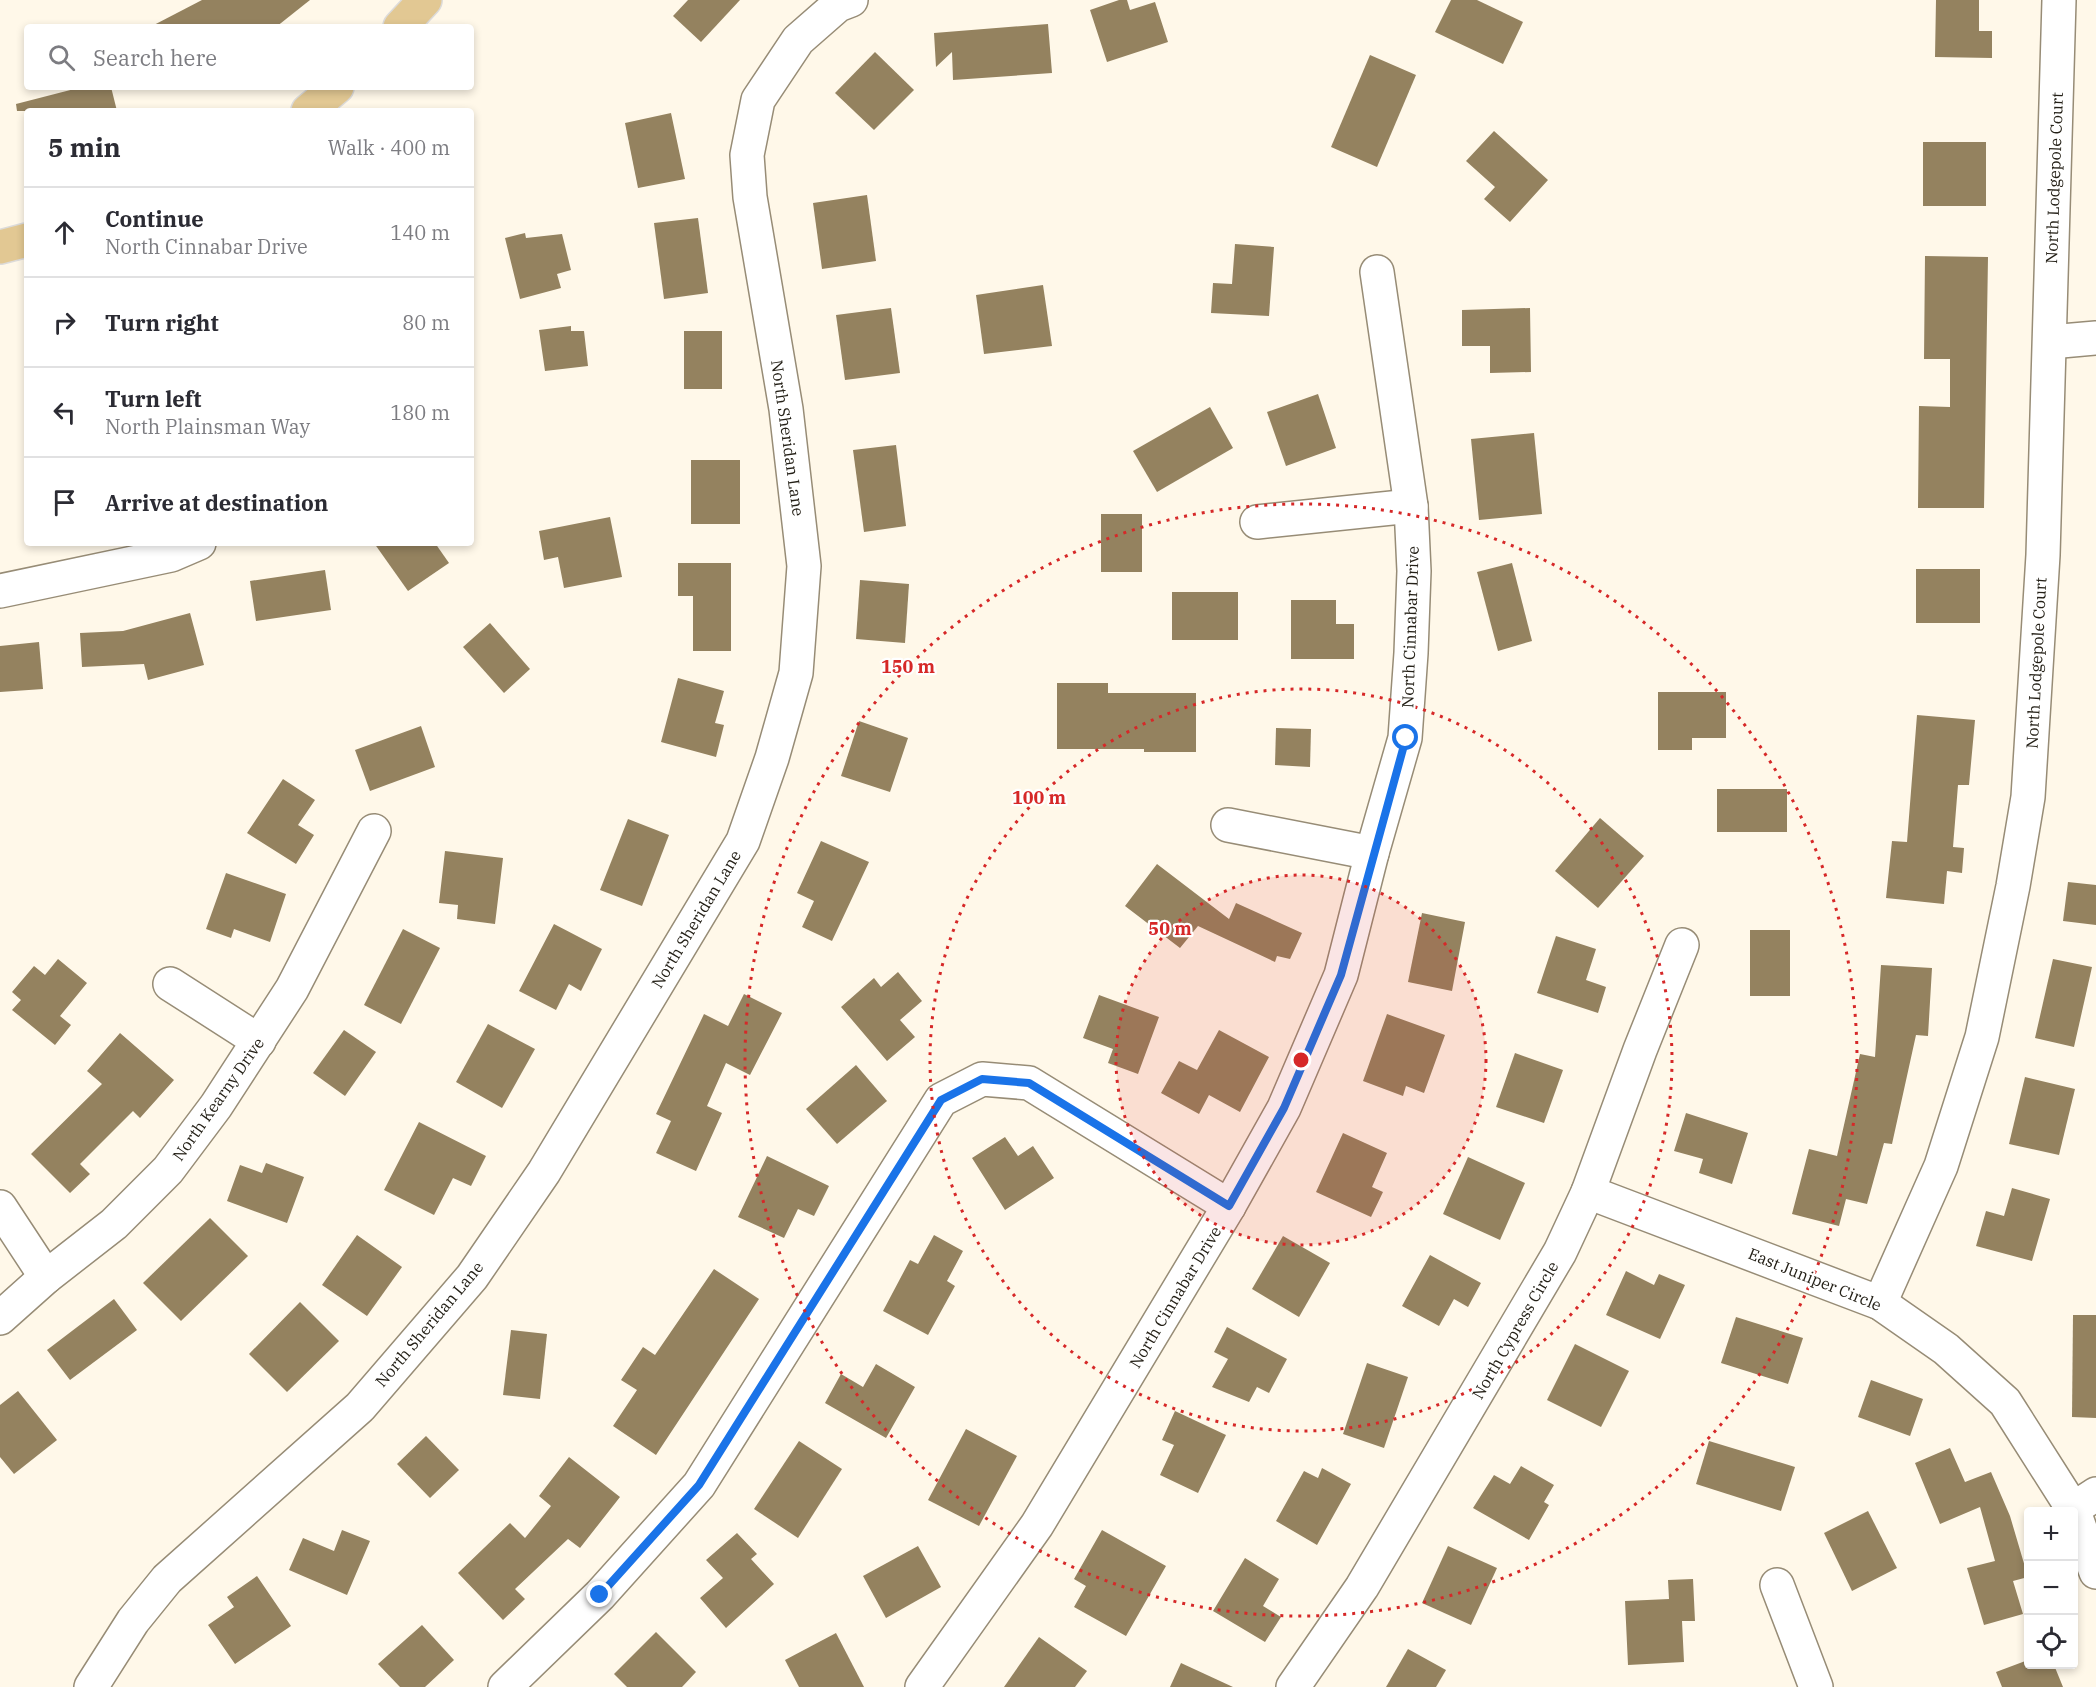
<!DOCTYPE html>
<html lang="en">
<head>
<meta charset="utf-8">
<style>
	:root { --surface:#fff; --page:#f7f7f7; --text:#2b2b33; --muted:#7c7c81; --line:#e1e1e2 }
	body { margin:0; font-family:"IBM Plex Serif",serif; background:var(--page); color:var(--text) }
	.controls { position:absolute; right:18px; bottom:18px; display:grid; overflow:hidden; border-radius:6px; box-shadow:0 3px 9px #0003 }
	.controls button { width:54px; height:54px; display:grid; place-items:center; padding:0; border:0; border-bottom:2px solid var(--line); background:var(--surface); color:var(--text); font:30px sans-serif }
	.stop { position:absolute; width:18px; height:18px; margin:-14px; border:4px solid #1a73e8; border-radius:50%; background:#fff }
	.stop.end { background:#1a73e8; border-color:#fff; box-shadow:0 2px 6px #0008 }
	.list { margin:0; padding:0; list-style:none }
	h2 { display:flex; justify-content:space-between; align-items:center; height:78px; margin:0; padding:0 24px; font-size:26px }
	h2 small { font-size:20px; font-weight:400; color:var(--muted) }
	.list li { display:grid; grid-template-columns:39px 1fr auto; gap:18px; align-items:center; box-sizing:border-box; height:90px; padding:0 24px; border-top:2px solid var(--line) }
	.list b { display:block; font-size:22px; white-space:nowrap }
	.list p { margin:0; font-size:20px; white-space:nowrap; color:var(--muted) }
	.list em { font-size:20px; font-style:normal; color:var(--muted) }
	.icon { flex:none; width:33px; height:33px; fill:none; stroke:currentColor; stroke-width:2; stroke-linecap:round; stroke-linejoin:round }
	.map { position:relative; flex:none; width:2096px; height:1687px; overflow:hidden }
	.search { position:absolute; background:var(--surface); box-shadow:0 3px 9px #0003; left:24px; top:24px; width:450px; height:66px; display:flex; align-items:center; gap:15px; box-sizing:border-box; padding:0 21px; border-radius:6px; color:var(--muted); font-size:22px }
	.panel { position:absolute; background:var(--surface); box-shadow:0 3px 9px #0003; left:24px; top:108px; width:450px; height:438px; border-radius:6px }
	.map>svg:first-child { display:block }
	.building { fill:#94825f }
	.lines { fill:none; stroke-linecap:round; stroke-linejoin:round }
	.minor-casing { stroke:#978c76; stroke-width:36 }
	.major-casing { stroke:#dcdbda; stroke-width:36 }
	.minor { stroke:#fff; stroke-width:33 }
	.major { stroke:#e2c893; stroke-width:33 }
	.route { stroke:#1a73e8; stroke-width:8 }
	.ring { fill:none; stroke:#d62828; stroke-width:3; stroke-dasharray:3 6 }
	.labels { text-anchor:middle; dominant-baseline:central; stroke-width:4.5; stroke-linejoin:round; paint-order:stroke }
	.street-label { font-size:16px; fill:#242017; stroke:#fff }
	.centre { fill:#d62828; stroke:#fff; stroke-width:3 }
	.ring-label { font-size:18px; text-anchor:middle; font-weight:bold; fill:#d62828; stroke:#fff; stroke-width:4.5; stroke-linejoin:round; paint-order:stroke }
</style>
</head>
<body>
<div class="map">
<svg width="2096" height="1687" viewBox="0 0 2096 1687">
	<rect width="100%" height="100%" fill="#fff8e9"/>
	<!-- building -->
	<g class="building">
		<path d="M 202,0 L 310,0 L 276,27 L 150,27 Z"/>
		<path d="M 688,0 L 740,0 L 701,42 L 673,16 Z"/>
		<path d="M 1119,0 L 1127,0 L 1130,10 L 1155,2 L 1168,42 L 1107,62 L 1090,10 Z"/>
		<path d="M 1451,0 L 1477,0 L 1523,22 L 1503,64 L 1435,32 Z"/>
		<path d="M 1936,0 L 1979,0 L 1979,31 L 1992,31 L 1992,58 L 1935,57 Z"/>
		<path d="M 1048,24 L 1052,73 L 953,80 L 952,52 L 936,67 L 934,33 Z"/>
		<path d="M 875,52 L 914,90 L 874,130 L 835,93 Z"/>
		<path d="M 1370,55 L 1416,75 L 1377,167 L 1331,147 Z"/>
		<path d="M 82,87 L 111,87 L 117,111 L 17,111 L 16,104 Z"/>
		<path d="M 671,113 L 685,179 L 638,188 L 625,123 Z"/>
		<path d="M 1494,131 L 1548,180 L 1510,222 L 1484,199 L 1495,187 L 1466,161 Z"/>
		<rect x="1923" y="142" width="63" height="64"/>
		<path d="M 867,195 L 876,261 L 822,269 L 813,203 Z"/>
		<path d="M 698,218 L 708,293 L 664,299 L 654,223 Z"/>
		<path d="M 525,233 L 526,238 L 562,234 L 571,270 L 557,274 L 561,288 L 520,299 L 505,238 Z"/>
		<path d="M 1235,244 L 1274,247 L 1269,316 L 1211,313 L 1213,283 L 1232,284 Z"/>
		<path d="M 1925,256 L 1988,257 L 1984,508 L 1918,508 L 1919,406 L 1950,407 L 1950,359 L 1924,359 Z"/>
		<path d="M 1043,285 L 1052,346 L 984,354 L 976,295 Z"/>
		<path d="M 891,308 L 900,373 L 845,380 L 836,315 Z"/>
		<path d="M 1530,308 L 1531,372 L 1490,373 L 1490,346 L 1462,346 L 1462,310 Z"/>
		<path d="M 571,326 L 571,331 L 584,331 L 588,366 L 545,371 L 539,330 Z"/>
		<rect x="684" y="331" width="38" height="58"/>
		<path d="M 1318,394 L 1336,448 L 1286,466 L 1267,412 Z"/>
		<path d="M 1210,407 L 1233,448 L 1157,492 L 1133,451 Z"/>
		<path d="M 1534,433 L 1542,514 L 1479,520 L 1471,439 Z"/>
		<path d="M 896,445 L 906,526 L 864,532 L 853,450 Z"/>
		<rect x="691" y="460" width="49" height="64"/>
		<rect x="1101" y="514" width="41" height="58"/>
		<path d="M 610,517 L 622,577 L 564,588 L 558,557 L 544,560 L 539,531 Z"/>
		<path d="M 374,543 L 435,543 L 449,563 L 408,591 Z"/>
		<path d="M 678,563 L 731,563 L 731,651 L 693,651 L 693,596 L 678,596 Z"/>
		<path d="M 1512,563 L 1532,641 L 1498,651 L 1477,572 Z"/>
		<rect x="1916" y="569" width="64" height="54"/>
		<path d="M 325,570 L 331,610 L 256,621 L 250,581 Z"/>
		<path d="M 860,580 L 909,584 L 905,643 L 856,639 Z"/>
		<rect x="1172" y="592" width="66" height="48"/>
		<path d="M 1291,600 L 1336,600 L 1336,624 L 1354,624 L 1354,659 L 1291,659 Z"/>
		<path d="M 190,613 L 204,665 L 148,680 L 144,664 L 82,667 L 80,633 L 123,631 Z"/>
		<path d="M 490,623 L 530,669 L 504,693 L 463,647 Z"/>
		<path d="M 39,642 L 43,689 L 0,692 L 0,646 Z"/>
		<path d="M 678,678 L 724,691 L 715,723 L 724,725 L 716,757 L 661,742 Z"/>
		<path d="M 1057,683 L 1108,683 L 1108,693 L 1196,693 L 1196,752 L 1144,752 L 1144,749 L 1057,749 Z"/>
		<path d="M 1658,692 L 1726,692 L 1726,738 L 1692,738 L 1692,750 L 1658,750 Z"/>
		<path d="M 1917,715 L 1975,720 L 1969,785 L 1958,785 L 1953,847 L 1964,848 L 1962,873 L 1947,871 L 1944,904 L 1886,898 L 1892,841 L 1907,842 Z"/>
		<path d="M 859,721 L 908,738 L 890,792 L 841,776 Z"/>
		<path d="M 421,726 L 435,767 L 370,791 L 355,750 Z"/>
		<path d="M 1276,728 L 1311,729 L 1310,767 L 1275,765 Z"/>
		<path d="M 283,779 L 315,800 L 298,825 L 314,835 L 296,864 L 247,833 Z"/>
		<rect x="1717" y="789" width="70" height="43"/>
		<path d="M 1600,818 L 1644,856 L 1598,908 L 1555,871 Z"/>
		<path d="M 628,819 L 669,835 L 642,906 L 600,890 Z"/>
		<path d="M 821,841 L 869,862 L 832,941 L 802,927 L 814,901 L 797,893 Z"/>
		<path d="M 445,851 L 503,858 L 495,924 L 457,919 L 458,905 L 439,903 Z"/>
		<path d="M 1157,864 L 1229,919 L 1236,903 L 1302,933 L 1290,959 L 1277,956 L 1275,962 L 1198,926 L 1180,948 L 1125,906 Z"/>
		<path d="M 226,873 L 286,894 L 270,942 L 234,929 L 231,938 L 206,929 Z"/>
		<path d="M 2068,882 L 2096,885 L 2096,925 L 2063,921 Z"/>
		<path d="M 1422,913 L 1465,922 L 1452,991 L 1408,982 Z"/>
		<path d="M 554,924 L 602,949 L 581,991 L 569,984 L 556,1010 L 519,991 Z"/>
		<path d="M 403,929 L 440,948 L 401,1024 L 364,1005 Z"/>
		<rect x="1750" y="930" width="40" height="66"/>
		<path d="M 1556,936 L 1596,949 L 1586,980 L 1606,987 L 1598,1013 L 1537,993 Z"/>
		<path d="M 58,959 L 87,983 L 60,1016 L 71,1025 L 55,1045 L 12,1010 L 21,1000 L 12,992 L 34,966 L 45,975 Z"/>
		<path d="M 2053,959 L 2092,967 L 2074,1047 L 2035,1038 Z"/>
		<path d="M 1881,965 L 1932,968 L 1928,1036 L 1916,1035 L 1892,1144 L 1884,1143 L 1867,1204 L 1846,1199 L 1839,1226 L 1792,1214 L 1809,1149 L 1837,1156 L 1860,1054 L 1875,1057 Z"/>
		<path d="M 898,972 L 922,1001 L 900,1020 L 915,1037 L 887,1061 L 841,1007 L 874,978 L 881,987 Z"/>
		<path d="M 744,994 L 782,1013 L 750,1075 L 726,1063 L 707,1106 L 722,1113 L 696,1171 L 656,1153 L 671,1121 L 656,1114 L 704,1014 L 728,1026 Z"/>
		<path d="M 1099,995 L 1159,1017 L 1138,1074 L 1108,1063 L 1113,1049 L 1083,1038 Z"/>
		<path d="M 1387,1014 L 1445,1035 L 1424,1093 L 1406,1086 L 1403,1096 L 1363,1081 Z"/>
		<path d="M 488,1024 L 535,1049 L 502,1108 L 456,1082 Z"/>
		<path d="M 344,1030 L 376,1052 L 345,1096 L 313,1073 Z"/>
		<path d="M 1219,1030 L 1269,1057 L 1240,1112 L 1209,1095 L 1199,1114 L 1161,1093 L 1179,1061 L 1197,1070 Z"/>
		<path d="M 120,1033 L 174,1080 L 140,1118 L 133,1111 L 80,1164 L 90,1174 L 70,1193 L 31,1154 L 102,1084 L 87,1071 Z"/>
		<path d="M 1515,1053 L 1563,1070 L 1544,1123 L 1496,1107 Z"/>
		<path d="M 856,1065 L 887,1101 L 837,1144 L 806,1109 Z"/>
		<path d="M 2025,1077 L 2075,1089 L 2059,1155 L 2009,1144 Z"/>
		<path d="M 1686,1113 L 1748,1133 L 1732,1184 L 1699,1173 L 1703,1159 L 1674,1151 Z"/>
		<path d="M 419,1122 L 486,1156 L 471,1186 L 453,1178 L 434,1215 L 384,1190 Z"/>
		<path d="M 1343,1133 L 1387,1153 L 1372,1187 L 1383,1192 L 1371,1217 L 1316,1192 Z"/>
		<path d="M 1005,1137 L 1018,1156 L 1033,1146 L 1054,1178 L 1005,1210 L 972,1158 Z"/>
		<path d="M 767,1156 L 829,1186 L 814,1216 L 798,1209 L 784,1238 L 738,1217 Z"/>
		<path d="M 1468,1157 L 1525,1183 L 1500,1240 L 1443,1214 Z"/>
		<path d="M 266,1163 L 304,1177 L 287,1223 L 227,1201 L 240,1165 L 262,1173 Z"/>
		<path d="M 2012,1188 L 2050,1199 L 2032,1261 L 1976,1246 L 1986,1211 L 2004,1216 Z"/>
		<path d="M 210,1218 L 248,1256 L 181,1321 L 143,1283 Z"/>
		<path d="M 357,1235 L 402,1267 L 367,1316 L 322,1285 Z"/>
		<path d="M 934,1235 L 963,1251 L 947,1281 L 955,1286 L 928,1335 L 883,1311 L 910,1260 L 918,1264 Z"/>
		<path d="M 1283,1236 L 1330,1263 L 1299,1317 L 1252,1289 Z"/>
		<path d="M 1430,1255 L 1481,1283 L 1468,1307 L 1454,1299 L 1439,1326 L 1402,1306 Z"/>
		<path d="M 714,1269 L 759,1299 L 656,1455 L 613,1426 L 637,1390 L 621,1380 L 643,1347 L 655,1355 Z"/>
		<path d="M 1626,1271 L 1654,1285 L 1659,1274 L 1685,1285 L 1660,1339 L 1606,1315 Z"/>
		<path d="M 114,1299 L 137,1330 L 70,1380 L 47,1350 Z"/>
		<path d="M 300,1302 L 339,1341 L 287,1392 L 249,1354 Z"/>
		<path d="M 2073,1315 L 2096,1315 L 2096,1418 L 2072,1417 Z"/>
		<path d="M 1736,1317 L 1803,1338 L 1788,1384 L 1721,1363 Z"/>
		<path d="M 1227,1327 L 1287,1359 L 1269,1393 L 1257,1387 L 1249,1402 L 1212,1387 L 1228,1359 L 1214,1352 Z"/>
		<path d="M 511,1330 L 547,1334 L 540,1399 L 503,1395 Z"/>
		<path d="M 1575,1344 L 1629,1371 L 1601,1427 L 1547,1400 Z"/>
		<path d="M 1367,1363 L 1408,1377 L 1384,1448 L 1343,1434 Z"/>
		<path d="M 876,1364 L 915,1387 L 886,1438 L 825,1403 L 841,1374 L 863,1387 Z"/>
		<path d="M 1871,1380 L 1923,1399 L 1910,1436 L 1858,1417 Z"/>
		<path d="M 18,1391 L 57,1440 L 14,1474 L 0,1457 L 0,1405 Z"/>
		<path d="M 1175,1411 L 1226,1435 L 1198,1493 L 1160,1475 L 1174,1445 L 1162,1440 Z"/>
		<path d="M 966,1429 L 1017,1456 L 979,1526 L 928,1500 Z"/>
		<path d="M 426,1436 L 459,1470 L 430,1498 L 397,1464 Z"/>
		<path d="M 799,1441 L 842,1469 L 798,1538 L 754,1509 Z"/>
		<path d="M 1709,1441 L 1795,1467 L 1781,1511 L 1696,1484 Z"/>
		<path d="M 1950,1448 L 1965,1482 L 1991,1472 L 2010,1516 L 2028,1577 L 2013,1581 L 2023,1614 L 1984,1625 L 1967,1568 L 1995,1561 L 1980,1507 L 1940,1524 L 1915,1463 Z"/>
		<path d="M 569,1457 L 620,1497 L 580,1548 L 568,1539 L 515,1589 L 525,1599 L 503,1620 L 458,1573 L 510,1523 L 525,1538 L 551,1506 L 539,1496 Z"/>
		<path d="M 1521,1466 L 1554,1485 L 1544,1502 L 1549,1505 L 1529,1540 L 1473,1508 L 1494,1475 L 1510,1484 Z"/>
		<path d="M 1322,1468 L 1351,1484 L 1317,1545 L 1276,1521 L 1304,1471 L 1318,1478 Z"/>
		<path d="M 1868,1511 L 1897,1568 L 1852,1591 L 1824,1533 Z"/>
		<path d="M 342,1530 L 370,1541 L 347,1595 L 289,1570 L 303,1538 L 334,1551 Z"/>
		<path d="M 1102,1530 L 1166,1566 L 1126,1636 L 1074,1607 L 1086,1586 L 1074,1579 Z"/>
		<path d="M 737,1533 L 757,1554 L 751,1559 L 774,1584 L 726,1628 L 700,1598 L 723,1578 L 706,1560 Z"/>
		<path d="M 918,1546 L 941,1587 L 886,1618 L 863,1576 Z"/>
		<path d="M 1448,1546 L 1497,1568 L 1471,1625 L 1422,1603 Z"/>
		<path d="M 1245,1558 L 1279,1579 L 1263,1606 L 1281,1617 L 1265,1642 L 1213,1611 Z"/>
		<path d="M 257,1576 L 291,1626 L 235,1664 L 208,1625 L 234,1607 L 227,1597 Z"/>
		<path d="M 1693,1579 L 1695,1621 L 1682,1621 L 1684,1662 L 1628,1665 L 1625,1601 L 1669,1599 L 1668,1580 Z"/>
		<path d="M 422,1625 L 454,1660 L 425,1687 L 400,1687 L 378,1664 Z"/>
		<path d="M 656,1632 L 696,1672 L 682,1687 L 627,1687 L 614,1674 Z"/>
		<path d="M 836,1633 L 864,1687 L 799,1687 L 785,1660 Z"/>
		<path d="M 1039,1637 L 1087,1671 L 1075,1687 L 1004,1687 Z"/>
		<path d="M 1408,1649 L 1446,1670 L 1436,1687 L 1386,1687 Z"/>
		<path d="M 2028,1660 L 2028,1665 L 2054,1665 L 2063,1687 L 2002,1687 L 1996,1672 Z"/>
		<path d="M 1181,1663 L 1233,1687 L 1170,1687 Z"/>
	</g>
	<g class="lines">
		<!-- minor casing -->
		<g class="minor-casing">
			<g id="minor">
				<path d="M 2050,342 L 2096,338"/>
				<path d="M 1257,522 L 1411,506"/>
				<path d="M 0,591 L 171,555 L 199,543"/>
				<path d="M 1228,825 L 1372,853"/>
				<path d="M 170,984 L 259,1041"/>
				<path d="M 1588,1192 L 1880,1303 L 1946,1349 L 2005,1402 L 2073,1509 L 2096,1572"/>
				<path d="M 0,1207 L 46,1277"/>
				<path d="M 1880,1303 L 1941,1166 L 1982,1037 L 2013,886 L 2028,797 L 2043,555 L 2059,0"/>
				<path d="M 0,1318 L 46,1277 L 114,1224 L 168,1170 L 216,1106 L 292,989 L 374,831"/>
				<path d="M 2073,1509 L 2096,1494"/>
				<path d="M 1777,1585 L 1816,1687"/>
				<path d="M 91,1687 L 133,1621 L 167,1579 L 360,1407 L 472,1277 L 544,1172 L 743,841 L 772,758 L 796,673 L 804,566 L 786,409 L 750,197 L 747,155 L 758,100 L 798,40 L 838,5 L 851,0"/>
				<path d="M 505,1687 L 600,1595 L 699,1485 L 941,1100 L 982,1079 L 1029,1083 L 1229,1206"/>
				<path d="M 922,1687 L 1037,1525 L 1229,1206 L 1284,1108 L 1341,975 L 1372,853 L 1405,738 L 1411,653 L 1414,571 L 1411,506 L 1377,272"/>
				<path d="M 1293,1687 L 1362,1587 L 1560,1252 L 1588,1192 L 1640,1050 L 1682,945"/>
			</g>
		</g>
		<!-- major casing -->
		<g class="major-casing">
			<g id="major">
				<path d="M 400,27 L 425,0"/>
				<path d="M 308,111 L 337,87"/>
				<path d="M 0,247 L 27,240"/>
			</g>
		</g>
		<!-- minor -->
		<use href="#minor" class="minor"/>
		<!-- major -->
		<use href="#major" class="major"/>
	</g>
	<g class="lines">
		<!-- route -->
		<path class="route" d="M 600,1595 L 699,1485 L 941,1100 L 982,1079 L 1029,1083 L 1229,1206 L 1284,1108 L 1341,975 L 1406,738"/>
	</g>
	<!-- distance rings -->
	<circle cx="1301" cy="1060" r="185" fill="#d62828" fill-opacity=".12"/>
	<g class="ring">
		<circle cx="1301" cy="1060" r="185"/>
		<circle cx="1301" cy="1060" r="371"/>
		<circle cx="1301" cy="1060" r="556"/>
	</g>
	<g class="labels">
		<!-- street labels -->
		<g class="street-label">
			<text transform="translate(2054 178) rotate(-88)">North Lodgepole Court</text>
			<text transform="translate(788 438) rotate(82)">North Sheridan Lane</text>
			<text transform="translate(1410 627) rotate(-88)">North Cinnabar Drive</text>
			<text transform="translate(2036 663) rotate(-87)">North Lodgepole Court</text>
			<text transform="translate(696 919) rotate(-59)">North Sheridan Lane</text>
			<text transform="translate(218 1099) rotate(-55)">North Kearny Drive</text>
			<text transform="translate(1815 1279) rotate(22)">East Juniper Circle</text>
			<text transform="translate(1175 1297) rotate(-59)">North Cinnabar Drive</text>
			<text transform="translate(429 1324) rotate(-50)">North Sheridan Lane</text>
			<text transform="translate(1515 1330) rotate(-60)">North Cypress Circle</text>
		</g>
	</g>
	<circle cx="1301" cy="1060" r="9" class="centre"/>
	<g class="ring-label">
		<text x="908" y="673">150 m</text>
		<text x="1039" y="804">100 m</text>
		<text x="1170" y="935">50 m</text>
	</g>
</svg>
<div class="controls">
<button>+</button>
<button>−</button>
<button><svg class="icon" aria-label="locate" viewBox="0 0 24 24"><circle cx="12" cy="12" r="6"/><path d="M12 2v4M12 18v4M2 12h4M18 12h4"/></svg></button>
</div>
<div class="stop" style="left:1406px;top:738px"></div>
<div class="stop end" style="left:600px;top:1595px"></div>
<div class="search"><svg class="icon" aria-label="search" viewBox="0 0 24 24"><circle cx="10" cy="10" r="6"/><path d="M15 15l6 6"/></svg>Search here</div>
<section class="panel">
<h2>5 min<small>Walk · 400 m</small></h2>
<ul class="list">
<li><svg class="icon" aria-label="ahead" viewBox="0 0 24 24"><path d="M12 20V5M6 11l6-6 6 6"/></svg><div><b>Continue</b><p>North Cinnabar Drive</p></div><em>140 m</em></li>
<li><svg class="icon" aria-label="right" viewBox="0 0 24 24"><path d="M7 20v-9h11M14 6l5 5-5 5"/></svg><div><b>Turn right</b></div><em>80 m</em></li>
<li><svg class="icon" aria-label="left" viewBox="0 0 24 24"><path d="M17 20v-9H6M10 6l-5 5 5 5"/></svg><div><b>Turn left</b><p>North Plainsman Way</p></div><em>180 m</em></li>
<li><svg class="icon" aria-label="arrive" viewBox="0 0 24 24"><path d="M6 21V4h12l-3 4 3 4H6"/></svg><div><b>Arrive at destination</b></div></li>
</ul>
</section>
</div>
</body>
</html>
